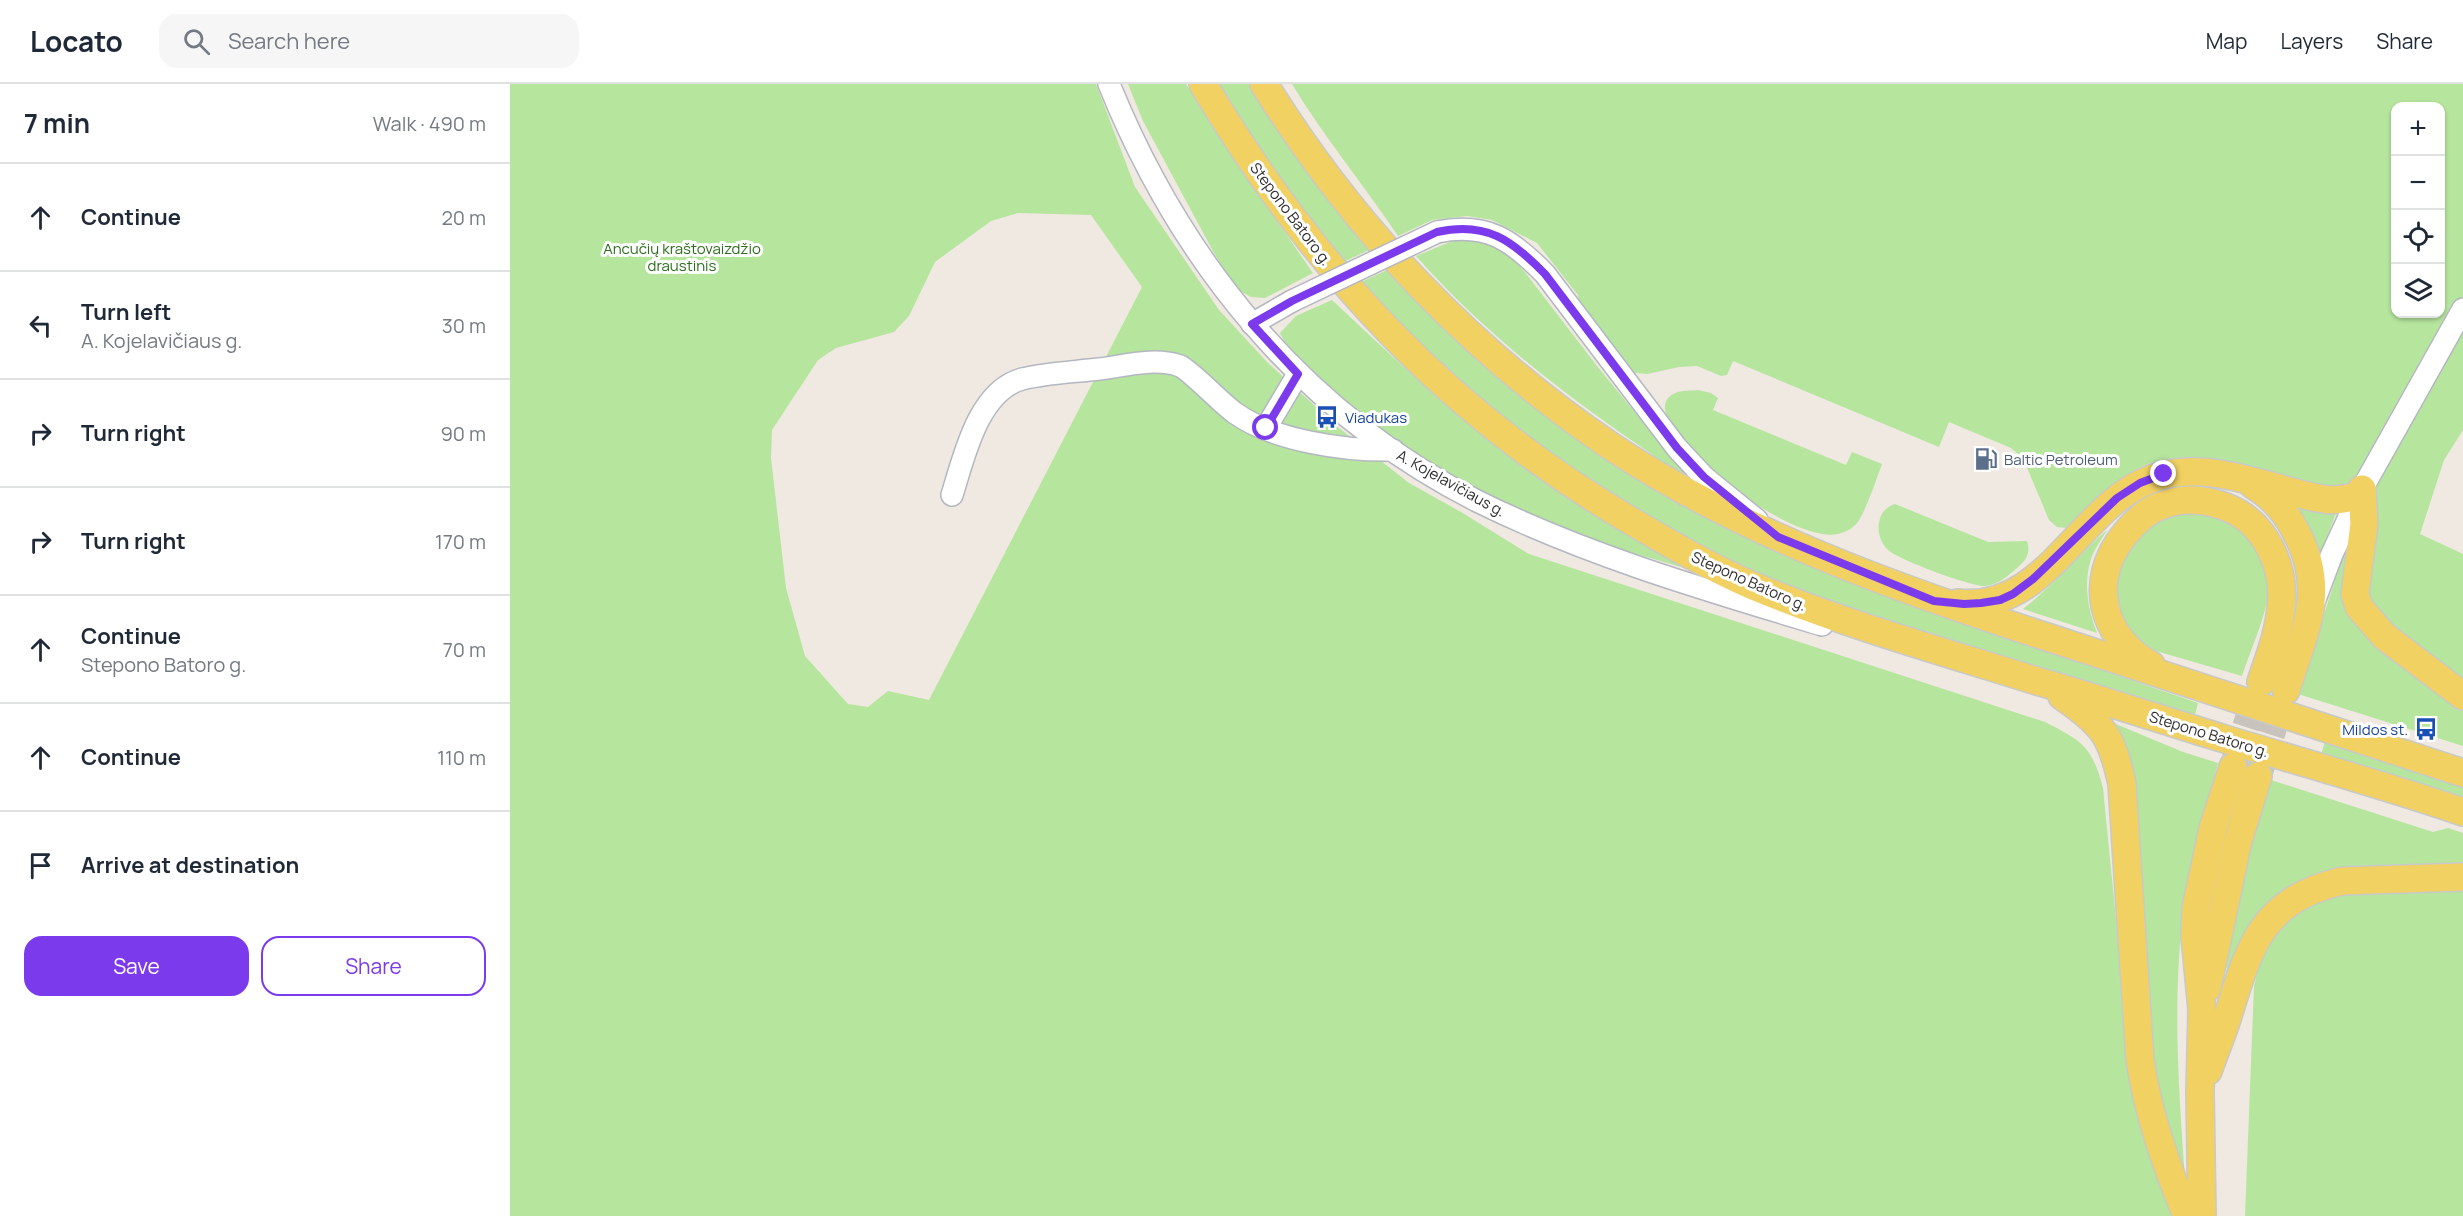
<!DOCTYPE html>
<html lang="en">
<head>
<meta charset="utf-8">
<style>
	:root { --surface:#fff; --page:#f6f6f7; --text:#1f2937; --muted:#747a83; --line:#e0e1e3; --accent:#7c3aed }
	body { margin:0; font-family:Manrope,sans-serif; background:var(--page); color:var(--text) }
	.controls { position:absolute; right:18px; top:18px; display:grid; overflow:hidden; border-radius:12px; box-shadow:0 2px 4px #0004 }
	.controls button { width:54px; height:54px; display:grid; place-items:center; padding:0; border:0; border-bottom:2px solid var(--line); background:var(--surface); color:var(--text); font:30px sans-serif }
	.stop { position:absolute; width:18px; height:18px; margin:-14px; border:4px solid #7c3aed; border-radius:50%; background:#fff }
	.stop.end { background:#7c3aed; border-color:#fff; box-shadow:0 2px 6px #0008 }
	.list { margin:0; padding:0; list-style:none }
	h2 { display:flex; justify-content:space-between; align-items:center; height:78px; margin:0; padding:0 24px; font-size:26px }
	h2 small { font-size:20px; font-weight:400; color:var(--muted) }
	.list li { display:grid; grid-template-columns:39px 1fr auto; gap:18px; align-items:center; box-sizing:border-box; height:108px; padding:0 24px; border-top:2px solid var(--line) }
	.list b { display:block; font-size:22px; white-space:nowrap }
	.list p { margin:0; font-size:20px; white-space:nowrap; color:var(--muted) }
	.list em { font-size:20px; font-style:normal; color:var(--muted) }
	.actions { display:flex; gap:12px; padding:18px 24px }
	.actions a { flex:1; padding:14px 0; border:2px solid var(--accent); border-radius:18px; text-align:center; font-size:21px; color:var(--accent) }
	.actions .main { background:var(--accent); color:#fff }
	.icon { flex:none; width:33px; height:33px; fill:none; stroke:currentColor; stroke-width:2; stroke-linecap:round; stroke-linejoin:round }
	.map { position:relative; flex:none; width:1953px; height:1132px; overflow:hidden }
	header { display:flex; align-items:center; gap:36px; box-sizing:border-box; height:84px; padding:0 30px; background:var(--surface); border-bottom:2px solid var(--line) }
	header strong { font-size:28px }
	nav { display:flex; gap:33px; margin-inline-start:auto; font-size:21px }
	.search { width:420px; height:54px; background:var(--page); display:flex; align-items:center; gap:15px; box-sizing:border-box; padding:0 21px; border-radius:18px; color:var(--muted); font-size:22px }
	main { display:flex }
	aside { flex:1; background:var(--surface) }
	.map>svg:first-child { display:block }
	.green { fill:#b6e59e; fill-rule:evenodd }
	.lines { fill:none; stroke-linecap:round; stroke-linejoin:round }
	.major-tunnel { stroke:#c8c4bd; stroke-width:27; stroke-dasharray:27 14; stroke-linecap:butt }
	.minor-casing { stroke:#b4b7c1; stroke-width:24 }
	.major-casing { stroke:#c9c9c9; stroke-width:30 }
	.minor { stroke:#fff; stroke-width:21 }
	.major { stroke:#f2d163; stroke-width:27 }
	.minor-bridge-casing { stroke:#b4b7c1; stroke-width:24; stroke-linecap:butt }
	.minor-bridge { stroke:#fff; stroke-width:21 }
	.route { stroke:#7c3aed; stroke-width:8 }
	.labels { text-anchor:middle; dominant-baseline:central; stroke-width:6; stroke-linejoin:round; paint-order:stroke }
	.street-label { font-size:15px; fill:#2e2e2e; stroke:#fff }
	.park-label { font-size:15px; fill:#2c6e1b; stroke:#fff }
	.transit-label { font-size:15px; fill:#164399; stroke:#fff; text-anchor:start }
	.service-label { font-size:15px; fill:#4e5e75; stroke:#fff; text-anchor:start }
</style>
</head>
<body>
<header>
<strong>Locato</strong>
<div class="search"><svg class="icon" aria-label="search" viewBox="0 0 24 24"><circle cx="10" cy="10" r="6"/><path d="M15 15l6 6"/></svg>Search here</div>
<nav><a>Map</a><a>Layers</a><a>Share</a></nav>
</header>
<main>
<aside>
<h2>7 min<small>Walk · 490 m</small></h2>
<ul class="list">
<li><svg class="icon" aria-label="ahead" viewBox="0 0 24 24"><path d="M12 20V5M6 11l6-6 6 6"/></svg><div><b>Continue</b></div><em>20 m</em></li>
<li><svg class="icon" aria-label="left" viewBox="0 0 24 24"><path d="M17 20v-9H6M10 6l-5 5 5 5"/></svg><div><b>Turn left</b><p>A. Kojelavičiaus g.</p></div><em>30 m</em></li>
<li><svg class="icon" aria-label="right" viewBox="0 0 24 24"><path d="M7 20v-9h11M14 6l5 5-5 5"/></svg><div><b>Turn right</b></div><em>90 m</em></li>
<li><svg class="icon" aria-label="right" viewBox="0 0 24 24"><path d="M7 20v-9h11M14 6l5 5-5 5"/></svg><div><b>Turn right</b></div><em>170 m</em></li>
<li><svg class="icon" aria-label="ahead" viewBox="0 0 24 24"><path d="M12 20V5M6 11l6-6 6 6"/></svg><div><b>Continue</b><p>Stepono Batoro g.</p></div><em>70 m</em></li>
<li><svg class="icon" aria-label="ahead" viewBox="0 0 24 24"><path d="M12 20V5M6 11l6-6 6 6"/></svg><div><b>Continue</b></div><em>110 m</em></li>
<li><svg class="icon" aria-label="arrive" viewBox="0 0 24 24"><path d="M6 21V4h12l-3 4 3 4H6"/></svg><div><b>Arrive at destination</b></div></li>
</ul>
<div class="actions"><a class="main">Save</a><a>Share</a></div>
</aside>
<div class="map">
<svg width="1953" height="1132" viewBox="0 0 1953 1132">
	<rect width="100%" height="100%" fill="#efe9e1"/>
	<!-- green -->
	<g class="green">
		<path d="M 0,0 L 586,0 L 625,103 L 709,226 L 757,278 L 829,344 L 899,399 L 951,428 L 1019,470 L 1535,638 C 1572,657 1582,662 1593,704 L 1618,957 L 1661,1132 L 0,1132 ZM 508,129 L 581,131 L 632,203 L 419,616 L 378,607 L 358,623 L 338,620 L 295,572 L 276,504 L 261,374 L 262,346 L 308,276 L 326,264 L 384,248 L 399,232 L 425,178 L 481,137 Z"/>
		<path d="M 618,0 L 676,0 L 722,72 L 803,189 L 755,214 L 741,213 L 725,204 L 704,169 L 633,37 Z"/>
		<path d="M 707,0 L 742,0 L 830,130 L 859,166 L 831,179 L 766,94 Z"/>
		<path d="M 782,0 L 1953,0 L 1953,346 L 1934,376 L 1910,450 L 1953,470 L 1953,600 L 1861,525 L 1826,407 C 1802,401 1778,395 1754,389 C 1709,376 1663,362 1620,389 C 1595,404 1580,426 1558,444 L 1547,443 L 1539,436 L 1513,374 L 1501,364 L 1439,338 L 1429,363 L 1223,277 L 1217,291 L 1211,292 L 1187,282 L 1169,283 L 1137,290 L 1118,288 L 1069,219 L 1068,211 L 1027,159 L 982,136 L 957,132 L 922,136 L 888,152 C 854,101 814,53 782,0 ZM 1886,22 L 1930,22 L 1930,230 L 1886,230 Z"/>
		<path d="M 965,155 L 998,169 L 1014,187 L 1087,282 L 1181,397 L 1144,377 L 1143,371 C 1057,313 975,250 906,172 L 945,156 Z"/>
		<path d="M 877,186 L 941,251 L 992,297 L 1068,354 L 1483,549 L 1688,619 L 1685,631 L 1460,565 L 1341,526 L 1242,490 L 1157,447 L 1082,402 L 949,302 L 847,200 Z"/>
		<path d="M 822,216 C 884,274 945,333 1014,383 C 1067,423 1126,454 1185,487 C 1148,476 1111,466 1076,454 C 991,425 912,379 842,324 C 817,305 783,277 770,249 L 786,232 Z"/>
		<path d="M 1188,306 L 1201,309 L 1208,314 L 1203,326 L 1336,381 L 1342,368 L 1372,380 C 1366,396 1356,427 1347,439 C 1344,443 1336,448 1331,449 C 1284,467 1112,333 1165,309 C 1171,306 1182,307 1188,306 Z"/>
		<path d="M 1782,418 L 1828,424 L 1810,471 L 1806,456 Z"/>
		<path d="M 1385,420 L 1478,458 L 1517,457 C 1521,470 1516,476 1507,484 C 1498,492 1487,501 1475,502 C 1462,503 1386,475 1377,465 C 1371,459 1367,447 1369,439 C 1371,428 1375,424 1385,420 Z"/>
		<path d="M 1671,428 C 1685,428 1698,428 1712,433 C 1744,447 1763,482 1757,517 C 1752,542 1740,567 1732,592 L 1646,567 L 1621,551 L 1611,532 L 1607,510 L 1607,488 L 1630,449 L 1649,436 Z"/>
		<path d="M 1844,438 L 1838,509 L 1953,619 L 1953,662 L 1788,610 Z"/>
		<path d="M 1597,446 C 1592,455 1584,465 1581,475 C 1573,500 1578,525 1587,549 L 1513,525 C 1544,501 1568,471 1597,446 Z"/>
		<path d="M 1596,636 L 1673,668 L 1708,679 C 1694,732 1679,785 1672,840 C 1662,930 1670,1020 1676,1110 L 1649,1033 Z"/>
		<path d="M 1815,657 L 1953,701 L 1953,715 L 1811,671 Z"/>
		<path d="M 1761,696 L 1923,748 L 1938,744 L 1953,749 L 1953,787 L 1799,800 L 1712,918 L 1725,825 L 1736,780 Z"/>
		<path d="M 1953,801 L 1953,1132 L 1735,1132 L 1744,902 L 1756,853 L 1812,810 Z"/>
	</g>
	<g class="lines">
		<!-- major-tunnel -->
		<g class="major-tunnel">
			<path d="M 1723,682 L 1750,599"/>
			<path d="M 1749,690 L 1775,607"/>
		</g>
		<!-- minor casing -->
		<g class="minor-casing">
			<g id="minor">
				<path d="M 599,0 C 671,178 793,329 967,417 C 1076,471 1196,506 1312,541"/>
				<path d="M 927,148 C 977,138 1002,156 1035,190 L 1167,364 L 1194,393 L 1247,436"/>
				<path d="M 742,240 L 782,217"/>
				<path d="M 756,344 L 788,290"/>
				<path d="M 442,411 C 454,373 468,307 512,295 C 536,289 564,288 589,285 C 614,282 645,273 670,282 C 680,286 712,320 725,329 C 764,357 836,367 883,366"/>
				<path d="M 1804,518 L 1822,470 L 1852,405 L 1953,225"/>
			</g>
		</g>
		<!-- major casing -->
		<g class="major-casing">
			<g id="major">
				<path d="M 693,0 C 804,186 939,332 1128,441 C 1165,463 1202,484 1241,501 C 1334,540 1431,567 1527,597 C 1590,615 1652,636 1715,655 C 1794,679 1874,701 1953,728"/>
				<path d="M 754,0 C 843,144 961,268 1102,363 C 1247,459 1416,514 1580,567 C 1704,608 1828,649 1953,689"/>
				<path d="M 1743,401 C 1762,412 1776,428 1786,448 C 1818,507 1794,547 1776,606"/>
				<path d="M 1852,405 L 1854,440 L 1845,510 L 1849,523 L 1874,552 L 1953,612"/>
				<path d="M 1448,519 C 1536,529 1569,422 1641,395 C 1686,378 1735,395 1779,407 C 1805,414 1825,421 1850,410"/>
				<path d="M 1641,581 C 1590,553 1578,495 1615,450 C 1624,439 1636,427 1650,422 C 1672,413 1695,415 1716,423 C 1755,438 1776,483 1771,523 C 1769,549 1759,574 1751,598"/>
				<path d="M 1552,612 C 1593,640 1602,652 1612,700 L 1630,976 C 1638,1030 1656,1081 1677,1132"/>
				<path d="M 1697,904 L 1728,757 L 1748,692"/>
				<path d="M 1698,987 C 1704,970 1711,953 1717,935 C 1739,863 1751,816 1832,797 L 1953,793"/>
				<path d="M 1692,1132 L 1690,1008 L 1692,925 L 1685,853 L 1686,824 L 1703,744 L 1723,683"/>
			</g>
		</g>
		<!-- minor -->
		<use href="#minor" class="minor"/>
		<!-- major -->
		<use href="#major" class="major"/>
		<!-- minor-bridge casing -->
		<g class="minor-bridge-casing">
			<path id="minor-bridge" d="M 782,217 L 927,148"/>
		</g>
		<!-- minor-bridge -->
		<use href="#minor-bridge" class="minor-bridge"/>
	</g>
	<g class="lines">
		<!-- route -->
		<path class="route" d="M 756,344 L 788,290 L 742,240 L 782,217 L 927,148 C 976,137 1002,156 1035,190 L 1167,364 L 1194,393 L 1268,453 L 1424,517 L 1454,520 L 1471,519 L 1490,516 L 1503,510 L 1523,495 L 1607,414 L 1630,399 L 1654,390"/>
	</g>
	<!-- icons -->
	<defs>
		<g id="bus-bare" transform="scale(1.8)"><path d="M-5-6H5V4H4V6H2V4H-2V6H-4V4H-5ZM-3.5-4V0h7V-4ZM-3.5 1.2v1.5H-2V1.2ZM2 1.2v1.5H3.5V1.2Z" fill="#1a4fb4" stroke="#fff" stroke-width="2.5" paint-order="stroke"/></g>
		<g id="fuel-bare" transform="scale(1.8)"><path d="M-5.5-6h7V0h2V4h1.3V-2.5L3-4.5l.8-.8L6-3V5H2.5V1h-1V6h-7ZM-4.2-4.7v3.2H.2V-4.7Z" fill="#5c6f8a" stroke="#fff" stroke-width="2.5" paint-order="stroke"/></g>
	</defs>
	<g fill-rule="evenodd">
		<use href="#bus-bare" x="817" y="333"/>
		<use href="#fuel-bare" x="1476" y="375"/>
		<use href="#bus-bare" x="1916" y="645"/>
	</g>
	<g class="labels">
		<!-- street labels -->
		<g class="street-label">
			<text transform="translate(781 130) rotate(53)">Stepono Batoro g.</text>
			<text transform="translate(941 399) rotate(29)">A. Kojelavičiaus g.</text>
			<text transform="translate(1239 497) rotate(24)">Stepono Batoro g.</text>
			<text transform="translate(1699 650) rotate(17)">Stepono Batoro g.</text>
		</g>
		<!-- park labels -->
		<g class="park-label">
			<text x="172" y="164">Ancučių kraštovaizdžio<tspan x="172" dy="17">draustinis</tspan></text>
		</g>
		<!-- transit labels -->
		<g class="transit-label">
			<text x="835" y="333">Viadukas</text>
			<text x="1898" y="645" text-anchor="end">Mildos st.</text>
		</g>
		<!-- service labels -->
		<g class="service-label">
			<text x="1494" y="375">Baltic Petroleum</text>
		</g>
	</g>
</svg>
<div class="controls">
<button>+</button>
<button>−</button>
<button><svg class="icon" aria-label="locate" viewBox="0 0 24 24"><circle cx="12" cy="12" r="6"/><path d="M12 2v4M12 18v4M2 12h4M18 12h4"/></svg></button>
<button><svg class="icon" aria-label="layers" viewBox="0 0 24 24"><path d="M12 4l9 5-9 5-9-5zM3 14l9 5 9-5"/></svg></button>
</div>
<div class="stop" style="left:756px;top:344px"></div>
<div class="stop end" style="left:1654px;top:390px"></div>
</div>
</main>
</body>
</html>
